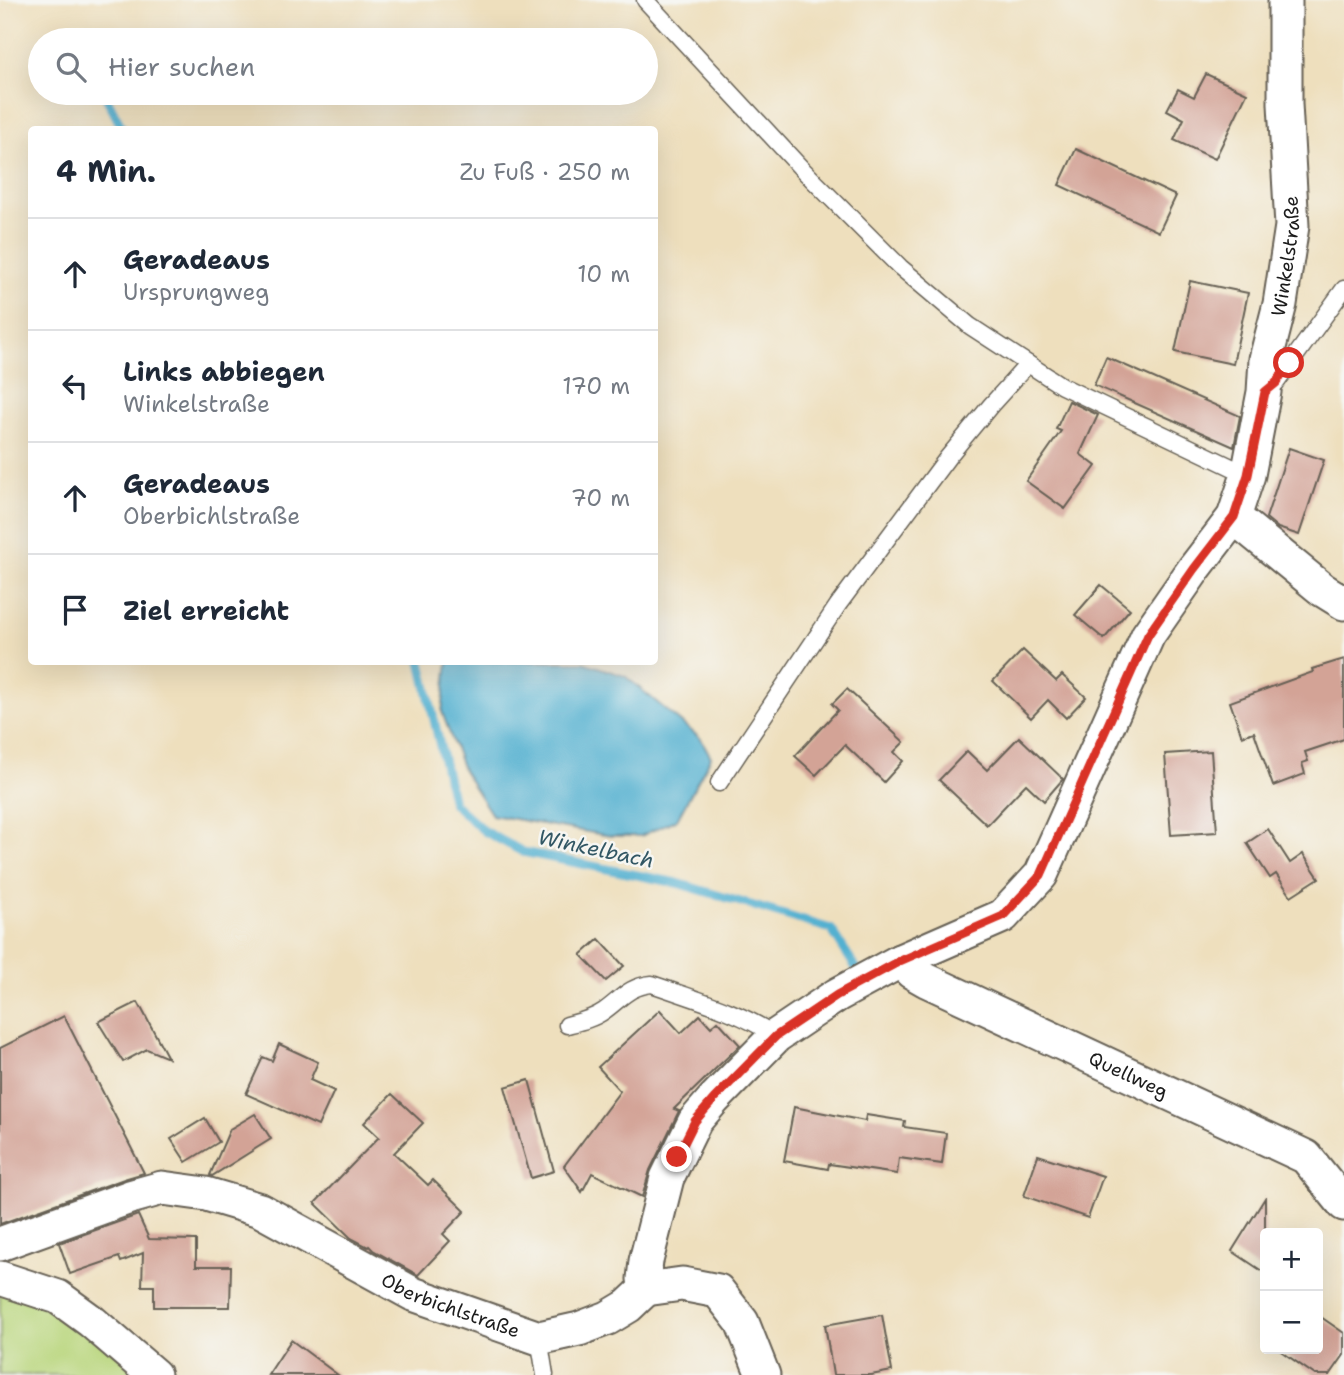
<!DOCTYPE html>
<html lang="de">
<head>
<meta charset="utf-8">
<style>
	:root { --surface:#fff; --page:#f6f6f7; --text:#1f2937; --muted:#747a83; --line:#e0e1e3 }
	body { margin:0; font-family:"Shantell Sans",sans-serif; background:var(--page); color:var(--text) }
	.controls { position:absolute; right:21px; bottom:21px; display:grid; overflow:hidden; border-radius:7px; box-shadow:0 7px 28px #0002 }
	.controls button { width:63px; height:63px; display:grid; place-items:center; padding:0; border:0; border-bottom:2px solid var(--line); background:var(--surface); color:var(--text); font:35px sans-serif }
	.stop { position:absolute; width:21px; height:21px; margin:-16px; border:5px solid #d93025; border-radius:50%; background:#fff }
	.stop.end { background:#d93025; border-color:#fff; box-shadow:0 2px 7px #0008 }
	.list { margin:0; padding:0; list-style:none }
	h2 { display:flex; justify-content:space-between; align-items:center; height:91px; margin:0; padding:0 28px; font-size:30px }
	h2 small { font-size:23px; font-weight:400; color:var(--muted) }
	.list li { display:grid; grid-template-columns:46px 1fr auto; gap:21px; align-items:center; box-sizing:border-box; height:112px; padding:0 28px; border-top:2px solid var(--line) }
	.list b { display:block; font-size:26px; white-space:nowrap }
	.list p { margin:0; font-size:23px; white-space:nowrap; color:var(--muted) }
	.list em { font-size:23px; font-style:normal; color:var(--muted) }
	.icon { flex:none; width:38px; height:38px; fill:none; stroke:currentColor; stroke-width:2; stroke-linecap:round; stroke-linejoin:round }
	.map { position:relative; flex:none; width:1344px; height:1375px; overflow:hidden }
	.search { position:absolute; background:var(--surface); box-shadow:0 7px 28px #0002; left:28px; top:28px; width:630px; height:77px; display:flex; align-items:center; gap:18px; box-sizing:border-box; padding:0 24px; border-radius:38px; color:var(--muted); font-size:26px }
	.panel { position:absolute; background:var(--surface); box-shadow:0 7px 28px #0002; left:28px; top:126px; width:630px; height:539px; border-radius:7px }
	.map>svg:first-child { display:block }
	.green { fill:#b9d67d; stroke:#6a794c; stroke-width:2 }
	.water { fill:#52b0d0; stroke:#376676; stroke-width:2 }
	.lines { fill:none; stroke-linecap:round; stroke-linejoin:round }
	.stream { stroke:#52b0d0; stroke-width:9 }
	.building { fill:#d3a396 }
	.lane-casing { stroke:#666054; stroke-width:19 }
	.street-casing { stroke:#666054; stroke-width:37 }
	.lane { stroke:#fff; stroke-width:16 }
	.street { stroke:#fff; stroke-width:33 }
	.route { stroke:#d93025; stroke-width:9 }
	.labels { text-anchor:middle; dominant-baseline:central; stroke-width:5; stroke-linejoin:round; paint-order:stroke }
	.street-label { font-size:19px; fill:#1c1c1c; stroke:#f6f6f2 }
	.water-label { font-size:21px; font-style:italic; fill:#325764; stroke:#f6f6f2 }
</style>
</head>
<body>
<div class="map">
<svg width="1344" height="1375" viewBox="0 0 1344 1375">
	<rect width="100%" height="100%" fill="#f6f6f2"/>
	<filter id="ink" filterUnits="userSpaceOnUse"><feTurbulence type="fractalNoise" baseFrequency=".0143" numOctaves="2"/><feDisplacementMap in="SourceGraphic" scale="14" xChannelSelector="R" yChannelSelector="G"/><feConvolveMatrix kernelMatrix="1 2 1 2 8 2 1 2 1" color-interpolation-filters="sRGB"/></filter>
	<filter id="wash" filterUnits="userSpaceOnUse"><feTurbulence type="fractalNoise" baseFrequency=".00686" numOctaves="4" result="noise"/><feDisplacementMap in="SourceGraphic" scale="28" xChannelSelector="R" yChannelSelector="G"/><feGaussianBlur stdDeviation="1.57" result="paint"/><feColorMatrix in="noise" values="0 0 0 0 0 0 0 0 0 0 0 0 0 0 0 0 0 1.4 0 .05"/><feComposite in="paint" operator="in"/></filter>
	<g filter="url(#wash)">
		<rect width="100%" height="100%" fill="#eedfbd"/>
		<!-- green -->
		<path class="green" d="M 0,1268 L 145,1375 L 0,1375 Z"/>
		<!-- water -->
		<path class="water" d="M 448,662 L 583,662 L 625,676 L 701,739 L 711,757 L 677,819 L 641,836 L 610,836 L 492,815 L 463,770 L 442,712 Z"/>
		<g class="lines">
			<!-- stream -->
			<g class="stream">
				<path d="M 104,93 L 123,130"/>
				<path d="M 421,662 L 453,803 L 484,831 L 523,852 L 677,883 L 831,929 L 860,974"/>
			</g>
		</g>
		<g id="blocks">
			<!-- building -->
			<g class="building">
				<path d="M 1206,74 L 1247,93 L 1215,159 L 1174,140 L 1184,119 L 1167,110 L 1178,89 L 1194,97 Z"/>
				<path d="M 1076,149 L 1176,196 L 1159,232 L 1059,185 Z"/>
				<path d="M 1190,281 L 1248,293 L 1233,364 L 1175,352 Z"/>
				<path d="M 1106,357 L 1240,416 L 1234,447 L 1094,385 Z"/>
				<path d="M 1069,401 L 1098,415 L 1080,454 L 1096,466 L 1065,509 L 1026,481 L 1061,431 L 1056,429 Z"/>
				<path d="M 1289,448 L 1324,460 L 1299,535 L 1278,528 L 1266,518 Z"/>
				<path d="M 1101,585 L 1130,609 L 1104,639 L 1075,615 Z"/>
				<path d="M 1023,650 L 1056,681 L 1062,675 L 1086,697 L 1066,718 L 1048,700 L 1031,718 L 993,681 Z"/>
				<path d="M 1344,659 L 1344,739 L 1305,752 L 1308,761 L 1302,763 L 1305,774 L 1273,786 L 1254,732 L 1242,736 L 1230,702 L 1313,672 L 1312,669 Z"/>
				<path d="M 847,689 L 904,742 L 894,752 L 903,761 L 884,782 L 845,745 L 816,775 L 795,756 L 838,710 L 832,704 Z"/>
				<path d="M 1019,737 L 1063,779 L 1044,801 L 1026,784 L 987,825 L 939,780 L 967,751 L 987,770 Z"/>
				<path d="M 1211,751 L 1217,832 L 1171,835 L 1165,754 Z"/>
				<path d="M 1268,829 L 1290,863 L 1303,854 L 1319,878 L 1291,896 L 1276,874 L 1270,878 L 1247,843 Z"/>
				<path d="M 599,939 L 624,966 L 606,981 L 581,955 Z"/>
				<path d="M 138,1002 L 168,1058 L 147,1049 L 123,1062 L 98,1022 Z"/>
				<path d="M 660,1010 L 681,1033 L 700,1015 L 711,1027 L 718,1021 L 740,1045 L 674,1109 L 679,1111 L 650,1170 L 642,1197 L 592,1173 L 582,1192 L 564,1166 L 620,1091 L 598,1067 Z"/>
				<path d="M 64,1016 L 144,1173 L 124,1179 L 0,1224 L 0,1048 Z"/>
				<path d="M 279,1044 L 318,1062 L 310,1080 L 334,1091 L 318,1126 L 246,1094 L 263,1057 L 272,1061 Z"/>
				<path d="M 529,1080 L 554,1171 L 531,1178 L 505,1087 Z"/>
				<path d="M 392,1094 L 423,1123 L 394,1153 L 428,1185 L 433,1180 L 465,1211 L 443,1234 L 450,1241 L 418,1275 L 373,1250 L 369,1246 L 368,1247 L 351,1238 L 315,1203 L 379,1137 L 364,1123 Z"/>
				<path d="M 794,1107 L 865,1121 L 866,1115 L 905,1121 L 904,1127 L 946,1133 L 942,1164 L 899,1158 L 897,1174 L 829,1164 L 828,1169 L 784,1161 Z"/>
				<path d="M 255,1114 L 271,1139 L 212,1176 L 210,1175 L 230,1129 Z"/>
				<path d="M 205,1118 L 219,1142 L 186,1162 L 171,1139 Z"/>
				<path d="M 1038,1155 L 1103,1176 L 1088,1218 L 1024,1196 Z"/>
				<path d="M 1265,1198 L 1265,1273 L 1232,1251 Z"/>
				<path d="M 138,1215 L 149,1239 L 196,1240 L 196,1266 L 231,1266 L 230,1307 L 154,1307 L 154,1286 L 142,1286 L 143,1253 L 121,1262 L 119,1257 L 70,1274 L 59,1243 Z"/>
				<path d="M 882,1315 L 892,1371 L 871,1375 L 833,1375 L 825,1325 Z"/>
				<path d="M 1318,1315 L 1344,1333 L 1344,1355 L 1330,1375 L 1315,1375 L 1278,1349 L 1318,1349 Z"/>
				<path d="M 291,1340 L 338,1375 L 268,1375 Z"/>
			</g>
		</g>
	</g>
	<g filter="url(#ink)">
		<use href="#blocks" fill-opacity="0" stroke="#666054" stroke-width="2"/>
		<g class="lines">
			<!-- lane casing -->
			<g class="lane-casing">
				<g id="lane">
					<path d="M 645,0 L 802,169 L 900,267 L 970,326 L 1062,386 L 1248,475"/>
					<path d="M 1267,390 L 1276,383 L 1344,289"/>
					<path d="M 719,783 L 838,605 L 948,457 L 991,405 L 1028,364"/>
					<path d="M 567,1025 C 579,1022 593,1019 604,1011 C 621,999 629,986 652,984 C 694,999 739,1011 776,1036"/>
					<path d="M 539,1338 L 545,1375"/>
				</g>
			</g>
			<!-- street casing -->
			<g class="street-casing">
				<g id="street">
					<path d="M 1234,517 L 1323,590 L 1344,603"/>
					<path id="s1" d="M 900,961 L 912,972 L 926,980 L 1306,1157 L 1344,1204"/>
					<path id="s2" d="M 0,1244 L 130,1197 L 162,1188 L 206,1194 L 260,1210 L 413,1294 L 539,1338 L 579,1329 L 608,1318 L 628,1306 L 646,1289"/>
					<path d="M 0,1278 L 58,1297 L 91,1321 L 154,1375"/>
					<path id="s3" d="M 646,1289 L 644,1279 L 646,1261 L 667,1178 L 695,1121 L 714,1099 L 776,1036 L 837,995 L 900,961 L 1003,916 L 1041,875 L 1148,635 L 1194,569 L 1234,517 L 1248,475 L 1264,392 L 1266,359 L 1280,304 L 1292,226 L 1285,104 L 1285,0"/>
					<path d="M 646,1289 L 682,1284 L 718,1291 L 742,1322 L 763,1375"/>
				</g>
			</g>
			<!-- lane -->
			<use href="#lane" class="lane"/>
			<!-- street -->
			<use href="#street" class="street"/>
		</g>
	</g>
	<g class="lines" filter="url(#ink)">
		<!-- route -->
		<path class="route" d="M 677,1157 L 695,1121 L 714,1099 L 776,1036 L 837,995 L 900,961 L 1003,916 L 1041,875 L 1148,635 L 1194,569 L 1234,517 L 1248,475 L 1265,392 L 1276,383 L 1289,363"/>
	</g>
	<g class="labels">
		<!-- street labels -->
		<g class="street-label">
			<text stroke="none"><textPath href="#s3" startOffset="1284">Winkelstraße</textPath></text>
			<text stroke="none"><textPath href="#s1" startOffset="256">Quellweg</textPath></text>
			<text stroke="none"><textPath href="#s2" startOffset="486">Oberbichlstraße</textPath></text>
		</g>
		<!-- water labels -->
		<g class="water-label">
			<text transform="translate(596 849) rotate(12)">Winkelbach</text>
		</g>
	</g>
</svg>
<div class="controls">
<button>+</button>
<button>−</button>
</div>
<div class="stop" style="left:1289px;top:363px"></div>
<div class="stop end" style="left:677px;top:1157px"></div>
<div class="search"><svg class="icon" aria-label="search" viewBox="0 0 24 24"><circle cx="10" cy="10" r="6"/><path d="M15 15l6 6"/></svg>Hier suchen</div>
<section class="panel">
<h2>4 Min.<small>Zu Fuß · 250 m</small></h2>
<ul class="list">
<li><svg class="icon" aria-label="ahead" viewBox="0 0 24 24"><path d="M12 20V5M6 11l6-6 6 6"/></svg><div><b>Geradeaus</b><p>Ursprungweg</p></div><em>10 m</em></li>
<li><svg class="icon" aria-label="left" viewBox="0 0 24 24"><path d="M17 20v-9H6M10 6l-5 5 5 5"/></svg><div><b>Links abbiegen</b><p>Winkelstraße</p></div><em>170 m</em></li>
<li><svg class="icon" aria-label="ahead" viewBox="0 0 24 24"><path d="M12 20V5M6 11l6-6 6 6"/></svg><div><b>Geradeaus</b><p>Oberbichlstraße</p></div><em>70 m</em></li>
<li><svg class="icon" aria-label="arrive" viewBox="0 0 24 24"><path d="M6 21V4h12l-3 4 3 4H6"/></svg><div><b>Ziel erreicht</b></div></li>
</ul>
</section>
</div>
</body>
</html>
